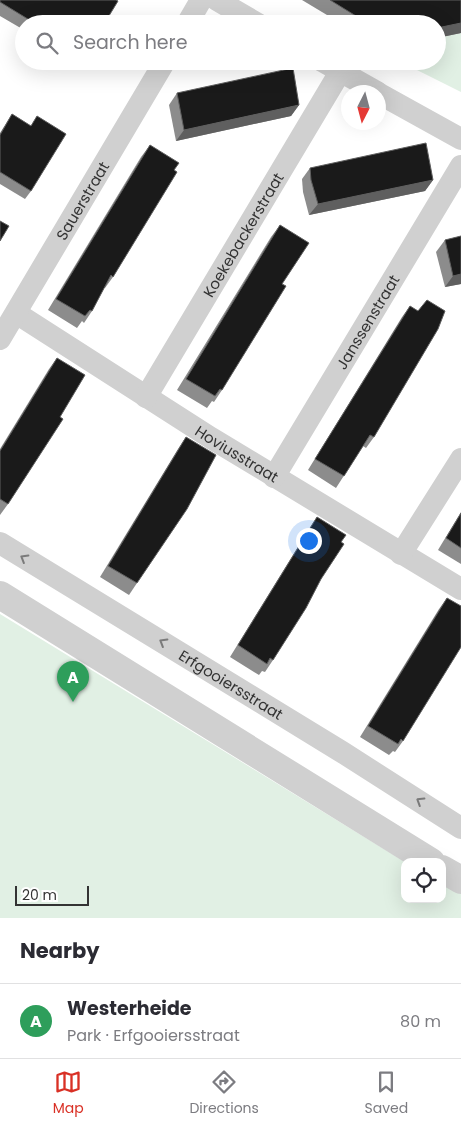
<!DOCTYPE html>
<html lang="en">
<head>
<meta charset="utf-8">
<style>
	:root { --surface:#fff; --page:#f2f2f3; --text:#2b2b33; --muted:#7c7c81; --line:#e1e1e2; --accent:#d93025 }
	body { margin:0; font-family:Poppins,sans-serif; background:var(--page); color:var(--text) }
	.controls { position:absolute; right:15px; bottom:15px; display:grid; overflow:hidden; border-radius:10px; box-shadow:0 5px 20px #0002 }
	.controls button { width:45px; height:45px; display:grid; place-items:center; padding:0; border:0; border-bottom:1px solid var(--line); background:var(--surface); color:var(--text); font:25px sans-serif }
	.compass { position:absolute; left:341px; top:85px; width:45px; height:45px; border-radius:50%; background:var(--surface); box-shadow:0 5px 20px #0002; rotate:186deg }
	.scale { position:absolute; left:15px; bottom:12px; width:74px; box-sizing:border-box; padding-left:5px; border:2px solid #333; border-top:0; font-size:14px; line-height:18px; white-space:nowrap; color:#333; -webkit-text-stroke:4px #fff; paint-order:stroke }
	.you { position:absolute; left:308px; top:540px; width:18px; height:18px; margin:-12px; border:4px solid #fff; border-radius:50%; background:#1a73e8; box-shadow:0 0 0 8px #1a73e833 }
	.badge { display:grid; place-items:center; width:32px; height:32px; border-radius:50%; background:var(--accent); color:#fff; font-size:16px; font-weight:700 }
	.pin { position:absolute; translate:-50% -41px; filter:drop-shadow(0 1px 2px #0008) }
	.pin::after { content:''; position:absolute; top:26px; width:18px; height:15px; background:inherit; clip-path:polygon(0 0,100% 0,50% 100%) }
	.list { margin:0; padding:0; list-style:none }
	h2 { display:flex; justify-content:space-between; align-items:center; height:65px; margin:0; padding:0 20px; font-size:21px }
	h2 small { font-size:16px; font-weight:400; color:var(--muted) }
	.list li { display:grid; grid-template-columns:32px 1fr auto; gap:15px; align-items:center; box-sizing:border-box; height:75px; padding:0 20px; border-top:1px solid var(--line) }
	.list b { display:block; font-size:19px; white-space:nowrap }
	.list p { margin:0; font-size:16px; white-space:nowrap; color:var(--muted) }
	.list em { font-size:16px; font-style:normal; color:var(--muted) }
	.icon { flex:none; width:28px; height:28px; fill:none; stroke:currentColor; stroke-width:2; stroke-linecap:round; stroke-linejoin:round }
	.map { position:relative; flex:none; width:461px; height:918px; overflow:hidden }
	.search { position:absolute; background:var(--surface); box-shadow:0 5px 20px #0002; left:15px; right:15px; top:15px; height:55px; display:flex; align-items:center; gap:12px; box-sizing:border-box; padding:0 18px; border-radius:28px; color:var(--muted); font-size:19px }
	.sheet { height:140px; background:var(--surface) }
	nav { display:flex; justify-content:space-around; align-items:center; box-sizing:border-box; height:70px; border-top:1px solid var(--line); background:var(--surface); font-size:14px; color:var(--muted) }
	nav a { display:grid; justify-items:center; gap:2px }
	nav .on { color:var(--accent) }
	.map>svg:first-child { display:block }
	.green { fill:#e1f0e4 }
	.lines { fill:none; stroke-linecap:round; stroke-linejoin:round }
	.minor { stroke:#d0d0d0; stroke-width:22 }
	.tertiary { stroke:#d0d0d0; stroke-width:28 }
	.wall { fill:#8c8c8c }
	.shaded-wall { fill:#5f5f5f }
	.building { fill:#1a1a1a; stroke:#5f5f5f }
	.oneway { stroke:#7a7a7a }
	.labels { text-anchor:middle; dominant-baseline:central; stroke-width:5; stroke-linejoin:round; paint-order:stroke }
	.street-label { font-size:15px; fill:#333; stroke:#fff }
</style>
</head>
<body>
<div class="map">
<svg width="461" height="918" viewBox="0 0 461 918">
	<rect width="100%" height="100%" fill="#fff"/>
	<!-- green -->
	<g class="green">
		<path d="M 461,33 L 461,92 L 413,68 L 409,61 L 437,61 L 437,38 Z"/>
		<path d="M 0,614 L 405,862 L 405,899 L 442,899 L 442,882 L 461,893 L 461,918 L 0,918 Z"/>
	</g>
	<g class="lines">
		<!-- minor -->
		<g class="minor">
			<path d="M 217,0 L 258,24"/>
			<path d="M 187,24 L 201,0"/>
			<path d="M 322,61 L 377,92"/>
			<path d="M 378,93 L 461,139"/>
			<path id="s1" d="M 16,313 L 211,438 L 461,589"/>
			<path id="s2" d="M 0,339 L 165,61"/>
			<path id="s3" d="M 146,397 L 340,72"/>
			<path id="s4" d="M 274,477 L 461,166"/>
			<path id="s5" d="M 0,543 L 342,752 L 461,828"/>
			<path d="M 401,554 L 461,459"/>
		</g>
		<!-- tertiary -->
		<g class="tertiary">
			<path d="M 0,595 L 431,862"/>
			<path d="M 442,869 L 461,880"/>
		</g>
	</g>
	<!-- wall -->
	<g class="wall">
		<path d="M 0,0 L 104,24 L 24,24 L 24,30 L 0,16 Z"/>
		<path d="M 302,0 L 461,0 L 461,33 L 437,38 L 437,24 L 342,24 Z"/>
		<path d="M 74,61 L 84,61 L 81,66 Z"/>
		<path d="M 177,93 L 299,105 L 291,116 L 176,141 L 169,105 Z"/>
		<path d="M 12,114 L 31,126 L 37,116 L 31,191 L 25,199 L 0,184 L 0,133 Z"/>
		<path d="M 150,145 L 174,170 L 113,277 L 105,288 L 104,288 L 92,311 L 84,323 L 82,321 L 77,328 L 48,310 L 141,157 Z"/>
		<path d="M 310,168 L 433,180 L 425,191 L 309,215 L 303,192 L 302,179 Z"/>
		<path d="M 280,225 L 282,284 L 222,390 L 214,402 L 212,401 L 207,408 L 177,390 L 271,237 Z"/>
		<path d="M 461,236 L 461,284 L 445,287 L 436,252 L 445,240 Z"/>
		<path d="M 410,306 L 374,437 L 366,448 L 363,446 L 336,488 L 308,470 L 402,317 Z"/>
		<path d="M 57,358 L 8,504 L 0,515 L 0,449 L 49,369 Z"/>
		<path d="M 186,437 L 137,583 L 129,595 L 100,577 L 178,449 Z"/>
		<path d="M 461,512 L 461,564 L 438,550 Z"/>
		<path d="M 317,517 L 341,543 L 321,579 L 273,660 L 265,672 L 262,671 L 259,675 L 230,657 L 309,529 Z"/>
		<path d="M 447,598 L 403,741 L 395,752 L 393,751 L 389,755 L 360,737 L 439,609 Z"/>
	</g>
	<!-- shaded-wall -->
	<g class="shaded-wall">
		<path d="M 461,23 L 461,33 L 437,38 L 437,28 Z"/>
		<path d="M 299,105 L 291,116 L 176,141 L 184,130 Z"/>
		<path d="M 433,180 L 425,191 L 309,215 L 318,204 Z"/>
		<path d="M 461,274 L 461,284 L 445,287 L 453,276 Z"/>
	</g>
	<!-- building -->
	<g class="building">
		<path d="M 0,0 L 116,0 L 118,1 L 104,24 L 36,24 L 0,2 Z"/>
		<path d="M 330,0 L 461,0 L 461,23 L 437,28 L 437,24 L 369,24 Z"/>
		<path d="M 293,68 L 299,105 L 184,130 L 177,93 Z"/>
		<path d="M 12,114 L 31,126 L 37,116 L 66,134 L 31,191 L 0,172 L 0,135 Z"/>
		<path d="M 426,143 L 433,180 L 318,204 L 311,180 L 310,168 Z"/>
		<path d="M 150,145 L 179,163 L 174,170 L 177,172 L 113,277 L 111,275 L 92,311 L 90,310 L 85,316 L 56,299 Z"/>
		<path d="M 0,221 L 9,226 L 0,241 Z"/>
		<path d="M 280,225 L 309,243 L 282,284 L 286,286 L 222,390 L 220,389 L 215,396 L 186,379 Z"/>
		<path d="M 461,236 L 461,274 L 453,276 L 445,240 Z"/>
		<path d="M 427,300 L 445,311 L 438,329 L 374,437 L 370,435 L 344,476 L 315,459 L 410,306 L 418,311 Z"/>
		<path d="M 57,358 L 85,375 L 60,417 L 63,419 L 8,504 L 0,499 L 0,451 Z"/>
		<path d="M 186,437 L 216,455 L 187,509 L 137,583 L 108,566 Z"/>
		<path d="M 461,513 L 461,548 L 446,538 Z"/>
		<path d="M 317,517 L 346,535 L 341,542 L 344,544 L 321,579 L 306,608 L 273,660 L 270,658 L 267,664 L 238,645 Z"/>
		<path d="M 447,598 L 461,606 L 461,647 L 403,741 L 401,739 L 398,744 L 368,726 Z"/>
	</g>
	<!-- one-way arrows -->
	<defs><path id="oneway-chevron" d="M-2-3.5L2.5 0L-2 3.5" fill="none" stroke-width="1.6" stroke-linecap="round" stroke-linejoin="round" transform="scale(1.25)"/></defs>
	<g class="oneway">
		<use href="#oneway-chevron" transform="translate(24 558) rotate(-149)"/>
		<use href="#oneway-chevron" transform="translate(163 642) rotate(-149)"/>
		<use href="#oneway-chevron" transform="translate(420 801) rotate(-148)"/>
	</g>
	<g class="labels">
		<!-- street labels -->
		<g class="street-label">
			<text stroke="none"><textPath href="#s2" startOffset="161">Sauerstraat</textPath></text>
			<text stroke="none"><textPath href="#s3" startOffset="189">Koekebackerstraat</textPath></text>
			<text stroke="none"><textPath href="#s4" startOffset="181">Janssenstraat</textPath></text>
			<text stroke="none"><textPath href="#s1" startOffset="262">Hoviusstraat</textPath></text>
			<text stroke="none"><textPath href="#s5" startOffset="271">Erfgooiersstraat</textPath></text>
		</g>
	</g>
</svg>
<div class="controls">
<button><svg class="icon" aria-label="locate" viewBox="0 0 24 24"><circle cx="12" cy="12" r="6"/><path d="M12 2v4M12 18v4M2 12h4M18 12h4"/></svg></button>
</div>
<svg class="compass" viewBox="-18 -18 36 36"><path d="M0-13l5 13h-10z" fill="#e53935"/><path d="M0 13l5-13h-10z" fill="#7c7c81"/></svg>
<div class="scale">20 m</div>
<div class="you"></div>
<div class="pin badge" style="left:73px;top:702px;background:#2e9e5b">A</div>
<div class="search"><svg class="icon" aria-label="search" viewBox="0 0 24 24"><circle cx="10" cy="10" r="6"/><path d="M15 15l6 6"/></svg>Search here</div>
</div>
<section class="sheet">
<h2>Nearby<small></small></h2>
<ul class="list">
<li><span class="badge" style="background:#2e9e5b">A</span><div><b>Westerheide</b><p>Park · Erfgooiersstraat</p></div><em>80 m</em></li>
</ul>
</section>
<nav>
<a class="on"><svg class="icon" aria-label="map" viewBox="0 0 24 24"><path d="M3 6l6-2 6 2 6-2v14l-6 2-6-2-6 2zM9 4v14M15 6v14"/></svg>Map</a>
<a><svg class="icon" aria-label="directions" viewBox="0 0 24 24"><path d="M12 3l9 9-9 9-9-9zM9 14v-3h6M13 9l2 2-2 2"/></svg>Directions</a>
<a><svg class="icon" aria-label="saved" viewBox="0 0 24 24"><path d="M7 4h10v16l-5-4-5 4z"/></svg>Saved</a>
</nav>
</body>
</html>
